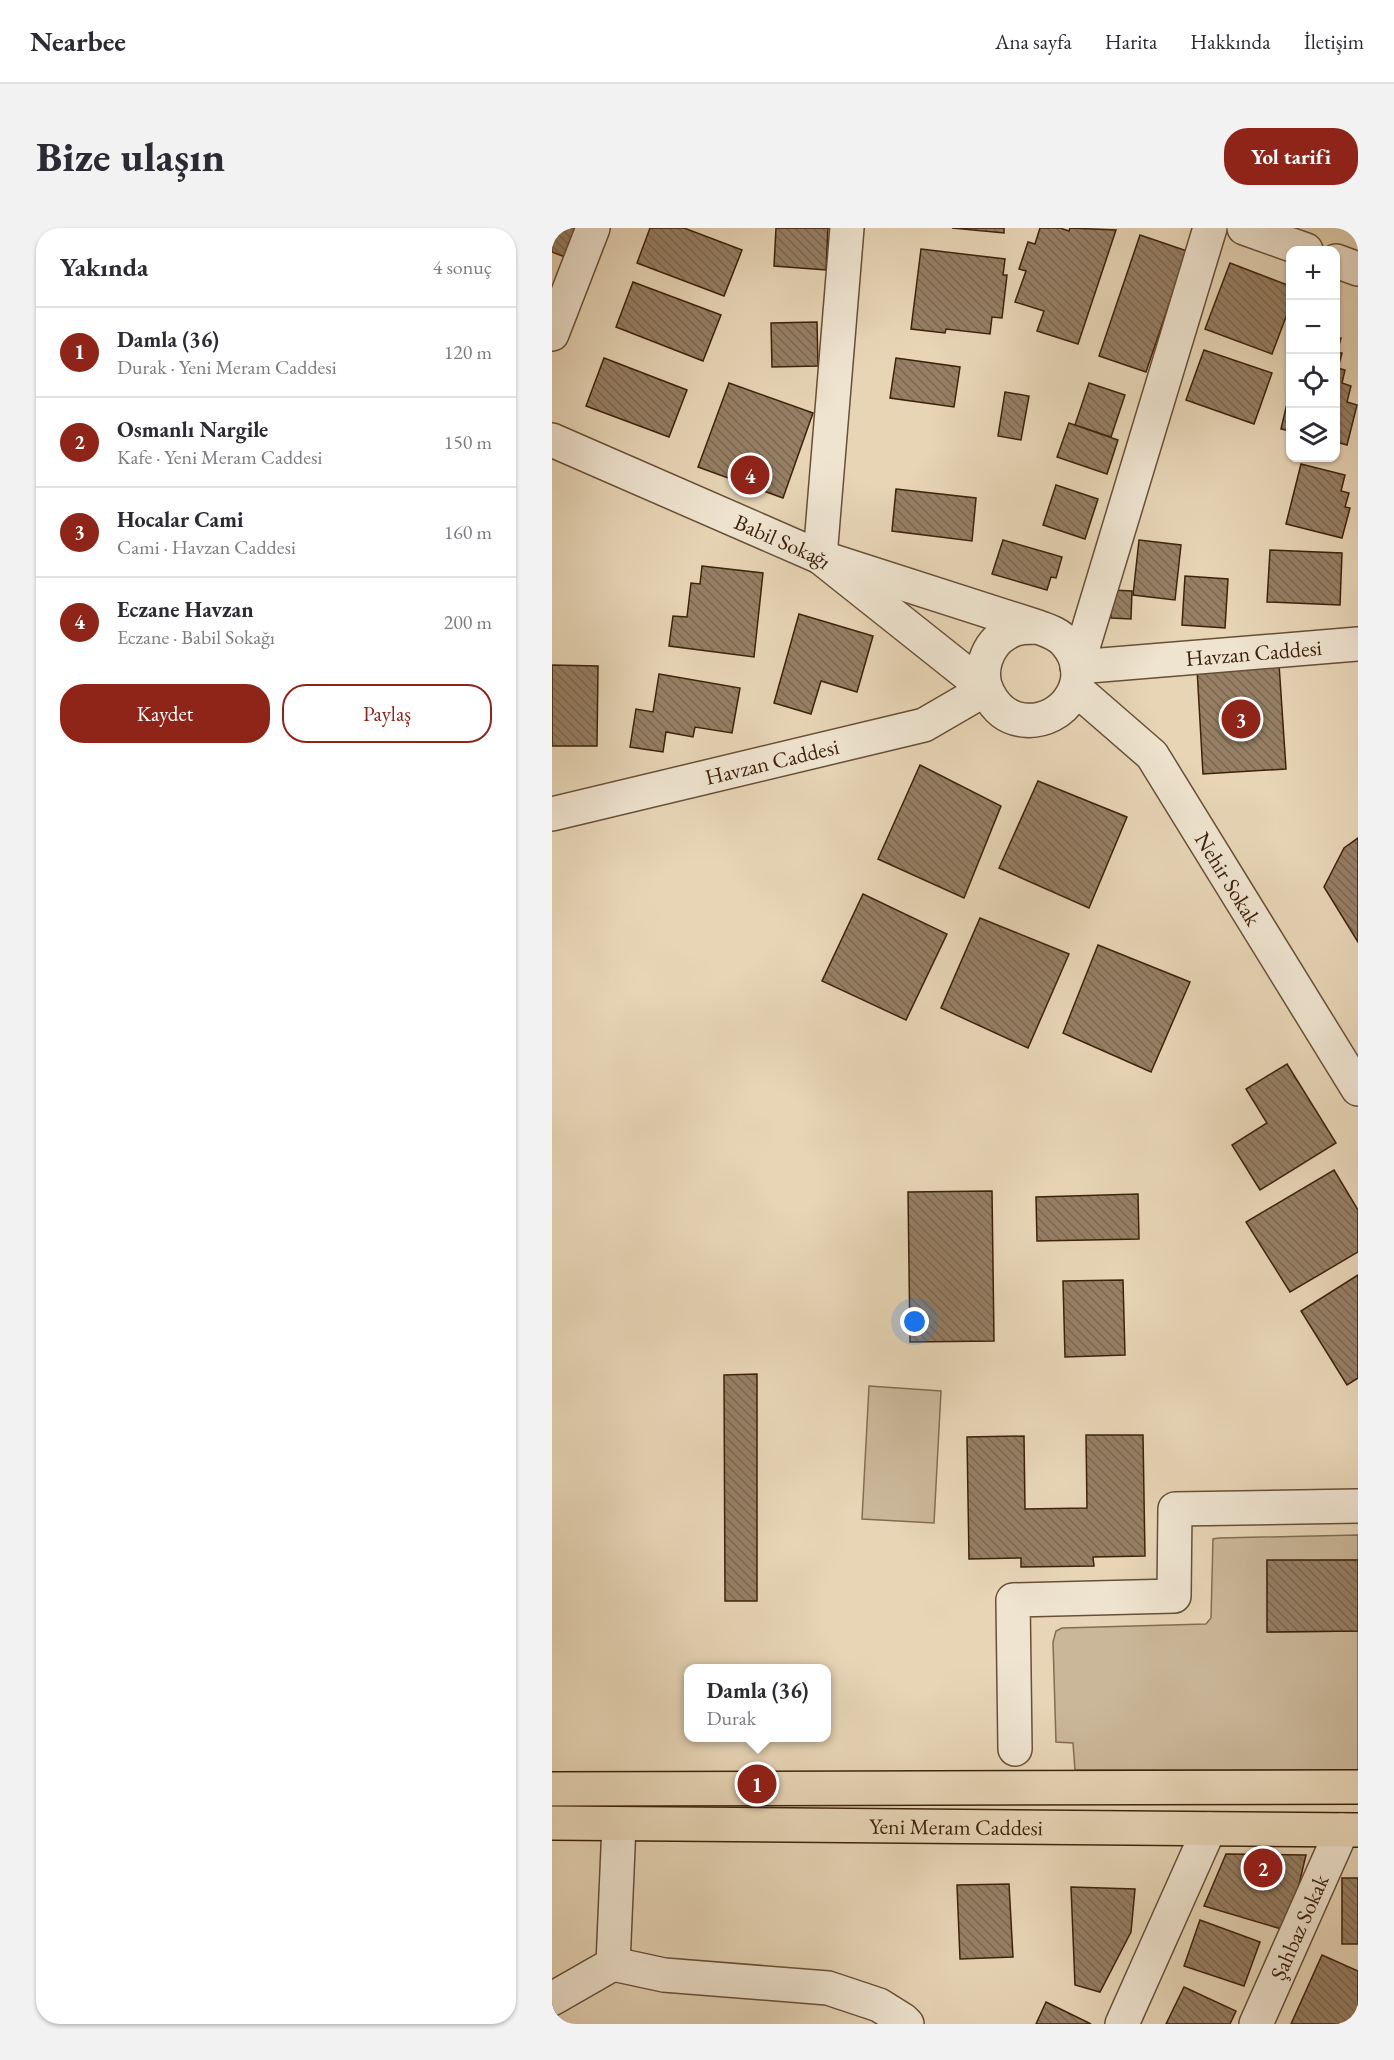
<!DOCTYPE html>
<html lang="tr">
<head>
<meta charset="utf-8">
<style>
	:root { --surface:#fff; --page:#f2f2f3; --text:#2b2b33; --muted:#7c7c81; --line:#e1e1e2; --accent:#8f2418 }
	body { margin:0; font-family:"EB Garamond",serif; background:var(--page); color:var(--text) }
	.controls { position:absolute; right:18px; top:18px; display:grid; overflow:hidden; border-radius:12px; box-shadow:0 2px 4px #0004 }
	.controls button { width:54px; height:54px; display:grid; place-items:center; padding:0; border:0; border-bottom:2px solid var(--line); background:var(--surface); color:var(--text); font:30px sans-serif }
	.you { position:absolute; left:363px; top:1094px; width:21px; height:21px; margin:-15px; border:4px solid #fff; border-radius:50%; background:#1a73e8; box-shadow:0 0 0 9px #1a73e833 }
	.badge { display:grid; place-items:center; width:39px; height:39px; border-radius:50%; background:var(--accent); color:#fff; font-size:20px; font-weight:700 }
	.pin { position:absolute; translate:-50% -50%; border:3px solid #fff; box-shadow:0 2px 6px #0006 }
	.popup { position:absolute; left:132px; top:1436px; width:147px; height:78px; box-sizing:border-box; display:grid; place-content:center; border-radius:12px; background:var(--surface); filter:drop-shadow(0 2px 4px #0005); font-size:20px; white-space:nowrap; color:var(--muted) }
	.popup b { font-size:22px; color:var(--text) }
	.popup::after { content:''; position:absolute; left:50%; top:100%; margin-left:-12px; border:12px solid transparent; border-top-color:var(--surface) }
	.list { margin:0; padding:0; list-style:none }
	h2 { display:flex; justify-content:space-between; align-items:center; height:78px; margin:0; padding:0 24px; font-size:26px }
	h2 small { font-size:20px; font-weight:400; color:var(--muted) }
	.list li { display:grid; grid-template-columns:39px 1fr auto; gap:18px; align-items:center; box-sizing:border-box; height:90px; padding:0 24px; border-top:2px solid var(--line) }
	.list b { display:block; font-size:22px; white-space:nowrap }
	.list p { margin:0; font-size:20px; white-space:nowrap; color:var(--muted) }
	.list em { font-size:20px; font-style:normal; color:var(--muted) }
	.actions { display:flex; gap:12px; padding:18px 24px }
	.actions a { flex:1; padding:14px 0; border:2px solid var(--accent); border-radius:24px; text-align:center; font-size:21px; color:var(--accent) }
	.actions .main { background:var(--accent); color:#fff }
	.icon { flex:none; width:33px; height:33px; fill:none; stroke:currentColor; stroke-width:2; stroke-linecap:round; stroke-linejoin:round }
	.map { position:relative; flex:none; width:806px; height:1796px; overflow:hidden; border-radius:24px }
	header { display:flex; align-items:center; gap:36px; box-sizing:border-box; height:84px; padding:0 30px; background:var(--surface); border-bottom:2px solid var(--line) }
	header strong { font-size:28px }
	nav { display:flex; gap:33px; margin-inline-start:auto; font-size:21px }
	.intro { display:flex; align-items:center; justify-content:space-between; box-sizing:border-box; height:144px; padding:0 36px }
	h1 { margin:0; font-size:42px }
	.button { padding:15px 27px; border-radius:24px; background:var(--accent); color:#fff; font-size:21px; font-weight:700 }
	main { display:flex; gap:36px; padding:0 36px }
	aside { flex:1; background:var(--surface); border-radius:24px; box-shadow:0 2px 4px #0004 }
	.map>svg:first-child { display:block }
	.grass { fill:#cab799; stroke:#846c52; stroke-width:1.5 }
	.building { fill:url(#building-back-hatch); stroke:#3e220b; stroke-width:1.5 }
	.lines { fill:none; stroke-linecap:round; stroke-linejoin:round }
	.minor-casing { stroke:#684f36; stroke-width:36 }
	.major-casing { stroke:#3e220b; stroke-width:36 }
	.minor { stroke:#efe4d0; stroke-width:33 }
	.major { stroke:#e7d5b6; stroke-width:33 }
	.labels { text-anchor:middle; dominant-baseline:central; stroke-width:5; stroke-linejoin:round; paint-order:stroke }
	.street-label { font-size:22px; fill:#3e220b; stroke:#efe4d0 }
</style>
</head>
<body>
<header>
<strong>Nearbee</strong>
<nav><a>Ana sayfa</a><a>Harita</a><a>Hakkında</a><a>İletişim</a></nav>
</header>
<div class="intro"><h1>Bize ulaşın</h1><a class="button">Yol tarifi</a></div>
<main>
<aside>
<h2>Yakında<small>4 sonuç</small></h2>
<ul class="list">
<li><span class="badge">1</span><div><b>Damla (36)</b><p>Durak · Yeni Meram Caddesi</p></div><em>120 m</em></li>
<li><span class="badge">2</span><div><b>Osmanlı Nargile</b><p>Kafe · Yeni Meram Caddesi</p></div><em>150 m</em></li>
<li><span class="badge">3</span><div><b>Hocalar Cami</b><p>Cami · Havzan Caddesi</p></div><em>160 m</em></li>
<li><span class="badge">4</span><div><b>Eczane Havzan</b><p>Eczane · Babil Sokağı</p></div><em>200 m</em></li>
</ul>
<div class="actions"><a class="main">Kaydet</a><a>Paylaş</a></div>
</aside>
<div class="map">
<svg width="806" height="1796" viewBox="0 0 806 1796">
	<defs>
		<pattern id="building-back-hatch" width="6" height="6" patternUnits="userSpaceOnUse" patternTransform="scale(1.5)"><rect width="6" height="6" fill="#967f64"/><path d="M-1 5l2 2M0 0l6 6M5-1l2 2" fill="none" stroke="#7c6851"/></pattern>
	</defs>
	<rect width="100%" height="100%" fill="#e7d5b6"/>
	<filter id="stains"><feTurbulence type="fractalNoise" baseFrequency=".00333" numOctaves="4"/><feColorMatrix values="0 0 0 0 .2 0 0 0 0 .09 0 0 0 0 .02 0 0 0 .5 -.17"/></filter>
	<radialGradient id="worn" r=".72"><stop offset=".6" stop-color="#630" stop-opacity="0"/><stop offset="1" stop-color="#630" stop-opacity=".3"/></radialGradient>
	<!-- grass -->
	<g class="grass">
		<path d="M 317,1158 L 389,1163 L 382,1295 L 310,1291 Z"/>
		<path d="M 806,1307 L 806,1332 L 715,1333 L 716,1404 L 806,1403 L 806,1542 L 523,1542 L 521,1515 L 504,1514 L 501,1414 L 504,1403 L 510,1400 L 654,1396 L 659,1390 L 661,1311 L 667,1310 Z"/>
	</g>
	<!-- building -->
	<g class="building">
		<path d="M 0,0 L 30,0 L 18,31 L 0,24 Z"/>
		<path d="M 98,0 L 132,0 L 190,22 L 172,68 L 85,35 Z"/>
		<path d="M 224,0 L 276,0 L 274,42 L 222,38 Z"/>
		<path d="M 400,0 L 452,0 L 452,5 Z"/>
		<path d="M 488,0 L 508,0 L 517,3 L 518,0 L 564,2 L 526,116 L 485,103 L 492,83 L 463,74 L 474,43 L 467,41 L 476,14 L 483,16 Z"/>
		<path d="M 588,7 L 635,23 L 594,144 L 547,128 Z"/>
		<path d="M 369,21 L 453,31 L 451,47 L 455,47 L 450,90 L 440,89 L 438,106 L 394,101 L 393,105 L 359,101 Z"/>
		<path d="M 678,35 L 738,58 L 738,78 L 720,126 L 653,101 Z"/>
		<path d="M 81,54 L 169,87 L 151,133 L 64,99 Z"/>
		<path d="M 265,94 L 266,138 L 220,139 L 219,95 Z"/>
		<path d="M 784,109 L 789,110 L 785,124 L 790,125 L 786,140 L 793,142 L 790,155 L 799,158 L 795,174 L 805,177 L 795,217 L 784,214 Z"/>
		<path d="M 652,122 L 720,145 L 702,196 L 634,172 Z"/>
		<path d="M 52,130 L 135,162 L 117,209 L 34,178 Z"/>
		<path d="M 344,130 L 408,139 L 402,179 L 338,170 Z"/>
		<path d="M 177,155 L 261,185 L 231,270 L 146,239 Z"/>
		<path d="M 537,155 L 573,167 L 559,209 L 523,197 Z"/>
		<path d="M 738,163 L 738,203 L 729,201 Z"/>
		<path d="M 453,164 L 477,168 L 469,212 L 446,208 Z"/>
		<path d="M 517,195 L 566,212 L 555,246 L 505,229 Z"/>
		<path d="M 749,236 L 793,247 L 789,263 L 797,265 L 793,279 L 798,280 L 790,310 L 734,296 Z"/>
		<path d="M 504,257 L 546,271 L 533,311 L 491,297 Z"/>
		<path d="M 344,261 L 424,270 L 420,313 L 340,303 Z"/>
		<path d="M 451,312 L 510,329 L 504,350 L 499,349 L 495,362 L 440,346 Z"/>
		<path d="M 587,312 L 629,317 L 623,372 L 581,367 Z"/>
		<path d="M 718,322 L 790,325 L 788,377 L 715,374 Z"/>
		<path d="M 150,338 L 211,345 L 202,429 L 117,418 L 121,388 L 135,389 L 139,355 L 148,356 Z"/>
		<path d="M 633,348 L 676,351 L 673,400 L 630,397 Z"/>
		<path d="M 560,362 L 580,363 L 579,391 L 559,390 Z"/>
		<path d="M 247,386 L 321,408 L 305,464 L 269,453 L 259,486 L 222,475 Z"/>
		<path d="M 727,436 L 734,541 L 651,546 L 645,441 Z"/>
		<path d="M 0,437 L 46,438 L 45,518 L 0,518 Z"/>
		<path d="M 107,446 L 188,460 L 180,505 L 143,499 L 141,509 L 114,504 L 111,524 L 78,519 L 84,481 L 101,484 Z"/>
		<path d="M 368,537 L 449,578 L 412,670 L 326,631 Z"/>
		<path d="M 486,553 L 575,589 L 537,680 L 447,640 Z"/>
		<path d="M 806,610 L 806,714 L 772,659 L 792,620 Z"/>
		<path d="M 311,666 L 395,706 L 354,792 L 270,753 Z"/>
		<path d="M 428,690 L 517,726 L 476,820 L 389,780 Z"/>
		<path d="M 546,717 L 638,754 L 599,844 L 511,805 Z"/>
		<path d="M 735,836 L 784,915 L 708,962 L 680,917 L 715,895 L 694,861 Z"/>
		<path d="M 782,942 L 806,982 L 806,1024 L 738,1064 L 694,994 Z"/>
		<path d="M 440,963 L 442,1113 L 358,1114 L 356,964 Z"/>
		<path d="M 586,966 L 587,1011 L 485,1013 L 484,969 Z"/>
		<path d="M 806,1047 L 806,1150 L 795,1157 L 749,1083 Z"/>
		<path d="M 571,1052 L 573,1127 L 513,1129 L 511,1053 Z"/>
		<path d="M 205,1146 L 205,1373 L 173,1373 L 172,1147 Z"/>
		<path d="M 534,1207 L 591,1207 L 593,1328 L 541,1329 L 542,1338 L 469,1339 L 469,1330 L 417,1331 L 415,1209 L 472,1208 L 473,1281 L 535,1280 Z"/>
		<path d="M 715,1332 L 806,1332 L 806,1403 L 715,1404 Z"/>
		<path d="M 674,1626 L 754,1627 L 736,1703 L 652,1678 Z"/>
		<rect x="790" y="1650" width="16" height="66"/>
		<path d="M 457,1656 L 461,1729 L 408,1731 L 405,1657 Z"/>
		<path d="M 519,1659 L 583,1661 L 579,1704 L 548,1764 L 523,1757 Z"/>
		<path d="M 648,1692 L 708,1714 L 692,1758 L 632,1738 Z"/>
		<path d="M 770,1727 L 806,1743 L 806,1782 L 800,1796 L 739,1796 Z"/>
		<path d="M 632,1759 L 684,1783 L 678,1796 L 614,1796 Z"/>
		<path d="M 494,1774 L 539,1796 L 484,1796 Z"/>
	</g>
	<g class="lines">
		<!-- minor casing -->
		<g class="minor-casing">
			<g id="minor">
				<path id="s1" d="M 658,0 L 525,439 L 806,416"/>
				<path d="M 692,0 L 754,22"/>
				<path d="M 784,33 L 806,41"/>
				<path d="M 0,106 L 41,0"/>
				<path id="s2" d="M 0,212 L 268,329 L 434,461"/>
				<path d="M 268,329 L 486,399 C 497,403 507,406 514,415 C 544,449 513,497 471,492 C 454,490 443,479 436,465 C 425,444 435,416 455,405 C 465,399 475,399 486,399"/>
				<path d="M 268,329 L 295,0"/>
				<path id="s3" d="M 524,461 L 600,527 L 806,861"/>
				<path id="s4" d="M 0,586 L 372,497 L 434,461"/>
				<path d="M 463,1521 L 461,1372 L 622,1368 L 623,1281 L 806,1278"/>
				<path d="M 61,1736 L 112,1747 L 276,1760 L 327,1777 L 351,1792 L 355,1796"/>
				<path d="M 0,1771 L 61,1736 L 67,1597"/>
				<path d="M 570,1796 L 657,1601"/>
				<path id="s5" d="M 704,1796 L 790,1602"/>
			</g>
		</g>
		<!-- major casing -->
		<g class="major-casing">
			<g id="major">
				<path d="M 0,1561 L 806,1559"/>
				<path id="s6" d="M 0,1595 L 806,1602"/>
			</g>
		</g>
		<!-- minor -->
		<use href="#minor" class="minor"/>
		<!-- major -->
		<use href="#major" class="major"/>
	</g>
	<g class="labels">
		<!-- street labels -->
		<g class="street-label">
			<text stroke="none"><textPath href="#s2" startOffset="252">Babil Sokağı</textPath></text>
			<text stroke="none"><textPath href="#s1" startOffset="636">Havzan Caddesi</textPath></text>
			<text stroke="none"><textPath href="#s4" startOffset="226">Havzan Caddesi</textPath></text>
			<text stroke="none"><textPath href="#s3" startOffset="246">Nehir Sokak</textPath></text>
			<text stroke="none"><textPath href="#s6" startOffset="404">Yeni Meram Caddesi</textPath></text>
			<text stroke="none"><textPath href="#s5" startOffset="106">Şahbaz Sokak</textPath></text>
		</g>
	</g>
	<rect width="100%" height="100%" filter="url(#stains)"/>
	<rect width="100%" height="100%" fill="url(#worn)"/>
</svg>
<div class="controls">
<button>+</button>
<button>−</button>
<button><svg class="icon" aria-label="locate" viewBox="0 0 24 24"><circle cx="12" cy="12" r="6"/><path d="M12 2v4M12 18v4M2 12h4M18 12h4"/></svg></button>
<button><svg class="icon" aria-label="layers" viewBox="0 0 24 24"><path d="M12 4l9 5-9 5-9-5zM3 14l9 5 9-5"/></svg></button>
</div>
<div class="you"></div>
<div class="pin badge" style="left:205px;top:1556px">1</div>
<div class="popup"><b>Damla (36)</b>Durak</div>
<div class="pin badge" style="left:711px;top:1640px">2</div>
<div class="pin badge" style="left:689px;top:491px">3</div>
<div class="pin badge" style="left:198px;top:247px">4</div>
</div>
</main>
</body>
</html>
